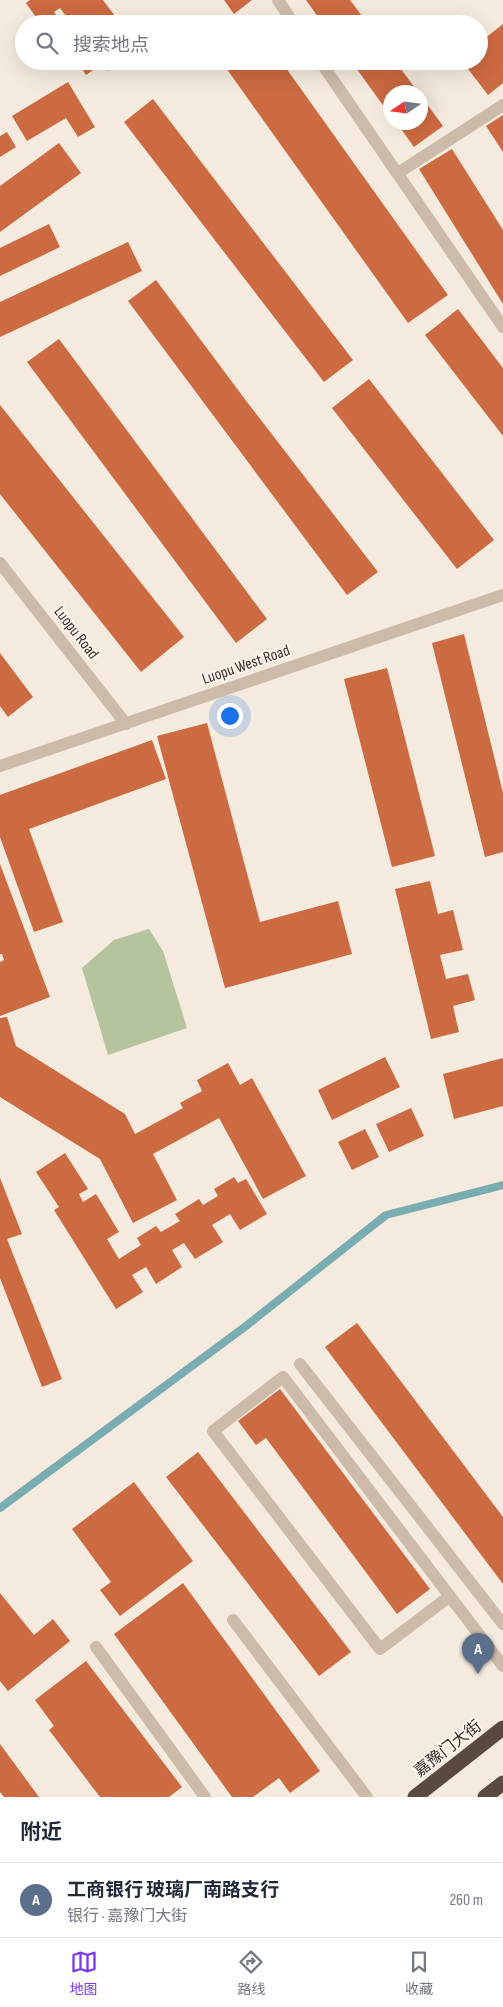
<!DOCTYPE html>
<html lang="zh">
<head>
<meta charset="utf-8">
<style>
	:root { --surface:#fff; --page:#f6f6f7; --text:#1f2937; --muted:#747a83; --line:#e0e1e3; --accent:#7c3aed }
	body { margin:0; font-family:"Sofia Sans Condensed","Noto Sans SC",sans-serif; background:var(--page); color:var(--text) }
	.compass { position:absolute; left:383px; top:85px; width:45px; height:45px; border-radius:50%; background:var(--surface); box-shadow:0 5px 20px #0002; rotate:257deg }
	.you { position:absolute; left:229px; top:715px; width:18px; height:18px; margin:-12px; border:4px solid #fff; border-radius:50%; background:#1a73e8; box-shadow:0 0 0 8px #1a73e833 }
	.badge { display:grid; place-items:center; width:32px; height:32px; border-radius:50%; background:var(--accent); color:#fff; font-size:16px; font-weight:700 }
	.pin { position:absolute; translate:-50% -41px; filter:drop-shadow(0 1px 2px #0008) }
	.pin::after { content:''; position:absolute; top:26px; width:18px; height:15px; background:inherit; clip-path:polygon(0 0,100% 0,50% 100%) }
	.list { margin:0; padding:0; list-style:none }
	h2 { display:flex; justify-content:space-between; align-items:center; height:65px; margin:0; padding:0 20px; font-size:21px }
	h2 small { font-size:16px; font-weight:400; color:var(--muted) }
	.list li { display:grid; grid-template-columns:32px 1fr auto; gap:15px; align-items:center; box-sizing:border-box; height:75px; padding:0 20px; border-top:1px solid var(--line) }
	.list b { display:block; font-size:19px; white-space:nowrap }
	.list p { margin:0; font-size:16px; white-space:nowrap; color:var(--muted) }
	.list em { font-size:16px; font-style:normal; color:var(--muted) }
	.icon { flex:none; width:28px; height:28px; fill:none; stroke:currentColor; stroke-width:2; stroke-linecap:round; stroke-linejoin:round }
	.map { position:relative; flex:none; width:503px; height:1797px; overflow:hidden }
	.search { position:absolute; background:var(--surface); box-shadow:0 5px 20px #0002; left:15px; right:15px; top:15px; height:55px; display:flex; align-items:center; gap:12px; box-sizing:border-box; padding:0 18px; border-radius:28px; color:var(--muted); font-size:19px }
	.sheet { height:140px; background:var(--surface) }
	nav { display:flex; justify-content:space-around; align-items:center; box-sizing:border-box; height:70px; border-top:1px solid var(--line); background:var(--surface); font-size:14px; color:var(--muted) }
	nav a { display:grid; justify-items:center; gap:2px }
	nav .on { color:var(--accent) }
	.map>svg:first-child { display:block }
	.grass { fill:#b4c49c }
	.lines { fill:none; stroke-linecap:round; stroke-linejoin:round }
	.stream { stroke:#7aadb2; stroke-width:8 }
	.building { fill:#cc6a42 }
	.minor { stroke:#cdbaa8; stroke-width:12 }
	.highway { stroke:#5a493f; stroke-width:15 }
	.highway-bridge { stroke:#5a493f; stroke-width:15 }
	.labels { text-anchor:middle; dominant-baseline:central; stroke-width:4; stroke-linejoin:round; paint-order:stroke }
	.street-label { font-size:16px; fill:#392e28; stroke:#fbf4ea }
</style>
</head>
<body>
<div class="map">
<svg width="503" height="1797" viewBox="0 0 503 1797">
	<rect width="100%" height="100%" fill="#f4eadd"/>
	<!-- grass -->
	<path class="grass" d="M 149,929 L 163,951 L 187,1028 L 108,1055 L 82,968 L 114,940 Z"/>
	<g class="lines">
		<!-- stream -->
		<path class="stream" d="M 0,1508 L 246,1326 L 386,1215 L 503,1185"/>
	</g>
	<!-- building -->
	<g class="building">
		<path d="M 30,0 L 103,0 L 121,24 L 72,24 L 60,8 L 54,12 L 61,22 L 58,24 L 48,24 L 45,19 L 40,23 L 26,3 Z"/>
		<path d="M 224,0 L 252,0 L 234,14 Z"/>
		<path d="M 306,0 L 350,0 L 368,24 L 323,24 Z"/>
		<path d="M 503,24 L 503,83 L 488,95 L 462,61 L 479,61 L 479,43 Z"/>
		<path d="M 68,61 L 91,61 L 96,68 L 86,75 L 80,66 L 75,70 Z"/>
		<path d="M 100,61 L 119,61 L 107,71 Z"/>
		<path d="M 221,61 L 281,61 L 448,295 L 408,323 Z"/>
		<path d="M 351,61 L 395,61 L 418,92 L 390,92 L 390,115 Z"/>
		<path d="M 68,82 L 95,127 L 78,137 L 66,118 L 27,141 L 12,116 Z"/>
		<path d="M 421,96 L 443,126 L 414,147 L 396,122 L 421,122 Z"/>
		<path d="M 153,99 L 353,360 L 324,382 L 124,122 Z"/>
		<path d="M 503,115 L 503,152 L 486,126 Z"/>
		<path d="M 7,132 L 16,147 L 0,157 L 0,136 Z"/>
		<path d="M 59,143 L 81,173 L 0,232 L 0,186 Z"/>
		<path d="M 452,149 L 503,230 L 503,304 L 419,169 Z"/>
		<path d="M 49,224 L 60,247 L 0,276 L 0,248 Z"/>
		<path d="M 128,242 L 142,271 L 0,337 L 0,302 Z"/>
		<path d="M 156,280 L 247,402 L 378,572 L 347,595 L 128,301 Z"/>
		<path d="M 458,309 L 503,368 L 503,436 L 425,335 Z"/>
		<path d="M 59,339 L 267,619 L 236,643 L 27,362 Z"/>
		<path d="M 369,379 L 494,540 L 457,569 L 332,408 Z"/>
		<path d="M 0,405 L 184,637 L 141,672 L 0,494 Z"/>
		<path d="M 464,634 L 503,793 L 503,852 L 485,857 L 432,643 Z"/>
		<path d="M 0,653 L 33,697 L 8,717 L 0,706 Z"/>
		<path d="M 387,668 L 435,856 L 392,867 L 344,679 Z"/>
		<path d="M 207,723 L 260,922 L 338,901 L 352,954 L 225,988 L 157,736 Z"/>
		<path d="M 152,740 L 166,779 L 29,829 L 63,922 L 34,932 L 0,837 L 0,795 Z"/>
		<path d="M 0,864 L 50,997 L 0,1016 L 0,962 L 4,960 L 2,954 L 0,954 Z"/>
		<path d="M 430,881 L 438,914 L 453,910 L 463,950 L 440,955 L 446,979 L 468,974 L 475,1000 L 453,1006 L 459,1032 L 431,1039 L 395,889 Z"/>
		<path d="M 7,1017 L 16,1046 L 125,1114 L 135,1134 L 183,1108 L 180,1103 L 202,1091 L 197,1080 L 228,1063 L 240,1085 L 252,1078 L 306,1176 L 263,1199 L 219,1118 L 153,1154 L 177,1200 L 133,1223 L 100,1159 L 0,1097 L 0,1018 Z"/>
		<path d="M 385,1057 L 400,1087 L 332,1120 L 318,1090 Z"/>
		<path d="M 503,1058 L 503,1106 L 454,1119 L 443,1074 Z"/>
		<path d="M 411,1108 L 424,1136 L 389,1152 L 376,1124 Z"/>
		<path d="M 365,1129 L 379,1157 L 352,1170 L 338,1142 Z"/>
		<path d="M 65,1153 L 88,1189 L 79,1194 L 83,1202 L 96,1194 L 119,1232 L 107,1239 L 119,1259 L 141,1245 L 137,1238 L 156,1226 L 161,1232 L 180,1221 L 175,1214 L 199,1199 L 203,1205 L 218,1196 L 214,1189 L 234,1177 L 238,1183 L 246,1179 L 267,1214 L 240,1230 L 230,1214 L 212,1225 L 223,1242 L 195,1259 L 184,1243 L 172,1250 L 182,1267 L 156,1284 L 146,1267 L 132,1275 L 143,1292 L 116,1309 L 54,1210 L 59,1207 L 36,1172 Z"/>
		<path d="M 0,1178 L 22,1234 L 7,1239 L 62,1379 L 42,1387 L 0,1278 Z"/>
		<path d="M 357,1323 L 503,1517 L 503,1584 L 325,1347 Z"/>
		<path d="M 280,1389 L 430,1589 L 397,1614 L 266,1438 L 256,1445 L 238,1421 Z"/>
		<path d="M 198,1452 L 351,1652 L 319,1676 L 166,1477 Z"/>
		<path d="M 134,1482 L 193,1561 L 120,1616 L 100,1590 L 111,1582 L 72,1529 Z"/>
		<path d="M 183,1583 L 320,1771 L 290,1793 L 279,1778 L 253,1797 L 232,1797 L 114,1634 Z"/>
		<path d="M 0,1593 L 34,1635 L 53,1619 L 70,1641 L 8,1691 L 0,1681 Z"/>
		<path d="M 86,1661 L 182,1787 L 169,1797 L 100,1797 L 49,1730 L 54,1726 L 35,1700 Z"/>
		<path d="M 0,1744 L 14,1763 L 39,1797 L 4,1797 L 0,1792 Z"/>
	</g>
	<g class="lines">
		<!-- minor -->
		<g class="minor">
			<path d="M 278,0 L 294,24"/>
			<path d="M 320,61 L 503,327"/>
			<path d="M 398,173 L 503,105"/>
			<path d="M 0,563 L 126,724"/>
			<path d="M 0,766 L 503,595"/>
			<path d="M 300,1364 L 503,1624"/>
			<path d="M 450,1596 L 380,1649 L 213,1431 L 283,1377 L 503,1666"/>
			<path d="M 233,1620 L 367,1797"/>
			<path d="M 96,1647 L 205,1797"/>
		</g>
		<!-- highway -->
		<path class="highway" d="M 485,1797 L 503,1783"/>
		<!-- highway-bridge -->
		<path class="highway-bridge" d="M 415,1797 L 503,1728"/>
	</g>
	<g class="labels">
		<!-- street labels -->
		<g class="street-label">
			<text transform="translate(76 633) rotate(52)">Luopu Road</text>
			<text transform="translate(246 665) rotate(-19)">Luopu West Road</text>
			<text transform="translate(448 1749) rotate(-38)">嘉豫门大街</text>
		</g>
	</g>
</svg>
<svg class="compass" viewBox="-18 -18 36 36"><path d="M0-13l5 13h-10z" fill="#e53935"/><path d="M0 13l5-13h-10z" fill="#747a83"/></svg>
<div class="you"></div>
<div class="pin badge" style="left:478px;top:1674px;background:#5c6f8a">A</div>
<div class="search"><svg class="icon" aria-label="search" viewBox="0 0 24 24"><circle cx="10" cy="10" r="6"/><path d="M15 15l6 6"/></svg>搜索地点</div>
</div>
<section class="sheet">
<h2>附近<small></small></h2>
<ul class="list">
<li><span class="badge" style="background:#5c6f8a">A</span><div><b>工商银行 玻璃厂南路支行</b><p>银行 · 嘉豫门大街</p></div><em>260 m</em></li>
</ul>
</section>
<nav>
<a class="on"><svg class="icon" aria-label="map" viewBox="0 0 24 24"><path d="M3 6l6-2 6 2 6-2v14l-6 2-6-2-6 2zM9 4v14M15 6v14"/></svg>地图</a>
<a><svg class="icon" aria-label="directions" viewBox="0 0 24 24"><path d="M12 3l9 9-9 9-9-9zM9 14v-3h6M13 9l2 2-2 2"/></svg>路线</a>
<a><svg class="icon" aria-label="saved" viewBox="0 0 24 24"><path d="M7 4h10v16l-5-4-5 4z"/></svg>收藏</a>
</nav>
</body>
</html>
